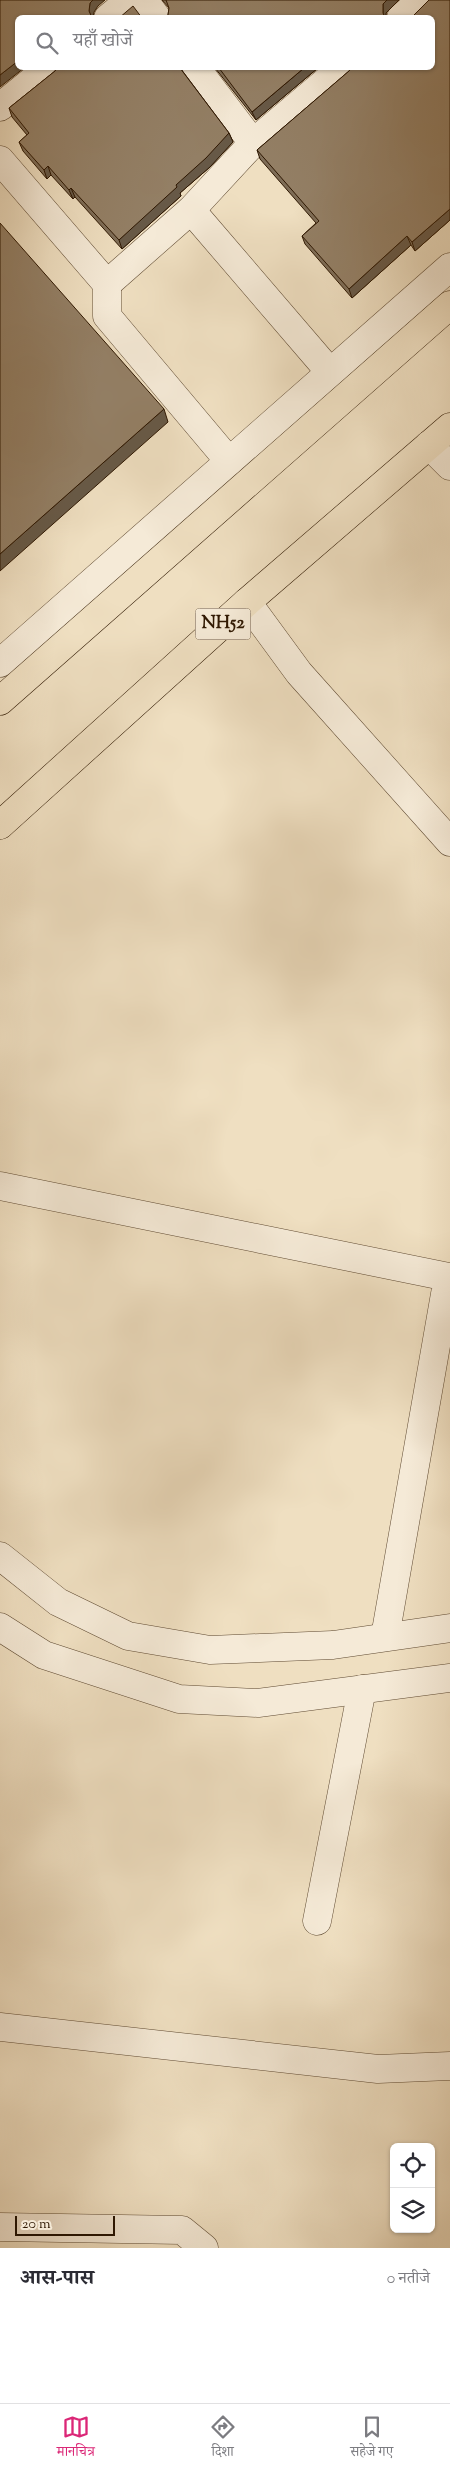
<!DOCTYPE html>
<html lang="hi">
<head>
<meta charset="utf-8">
<style>
	:root { --surface:#fff; --page:#f2f2f3; --text:#2b2b33; --muted:#7c7c81; --line:#e1e1e2; --accent:#db2777 }
	body { margin:0; font-family:"Sorts Mill Goudy","Noto Serif Devanagari",serif; background:var(--page); color:var(--text) }
	.controls { position:absolute; right:15px; bottom:15px; display:grid; overflow:hidden; border-radius:8px; box-shadow:0 1px 4px #0004 }
	.controls button { width:45px; height:45px; display:grid; place-items:center; padding:0; border:0; border-bottom:1px solid var(--line); background:var(--surface); color:var(--text); font:25px sans-serif }
	.scale { position:absolute; left:15px; bottom:12px; width:100px; box-sizing:border-box; padding-left:5px; border:2px solid #2f1802; border-top:0; font-size:14px; line-height:18px; white-space:nowrap; color:#2f1802; -webkit-text-stroke:4px #f5ead7; paint-order:stroke }
	.list { margin:0; padding:0; list-style:none }
	h2 { display:flex; justify-content:space-between; align-items:center; height:65px; margin:0; padding:0 20px; font-size:21px }
	h2 small { font-size:16px; font-weight:400; color:var(--muted) }
	.icon { flex:none; width:28px; height:28px; fill:none; stroke:currentColor; stroke-width:2; stroke-linecap:round; stroke-linejoin:round }
	.map { position:relative; flex:none; width:450px; height:2248px; overflow:hidden }
	.search { position:absolute; background:var(--surface); box-shadow:0 1px 4px #0004; left:15px; right:15px; top:15px; height:55px; display:flex; align-items:center; gap:12px; box-sizing:border-box; padding:0 18px; border-radius:8px; color:var(--muted); font-size:19px }
	.sheet { height:155px; background:var(--surface) }
	nav { display:flex; justify-content:space-around; align-items:center; box-sizing:border-box; height:70px; border-top:1px solid var(--line); background:var(--surface); font-size:14px; color:var(--muted) }
	nav a { display:grid; justify-items:center; gap:2px }
	nav .on { color:var(--accent) }
	.map>svg:first-child { display:block }
	.lines { fill:none; stroke-linecap:round; stroke-linejoin:round }
	.minor-casing { stroke:#5f4a32; stroke-width:29 }
	.highway-casing { stroke:#2f1802; stroke-width:29 }
	.minor { stroke:#f5ead7; stroke-width:28 }
	.highway { stroke:#efdfc1; stroke-width:28 }
	.wall { fill:#7e6d57; stroke:#2f1802 }
	.shaded-wall { fill:#675947; stroke:#2f1802 }
	.building { fill:#937f65; stroke:#2f1802 }
	.labels { text-anchor:middle; dominant-baseline:central; stroke-width:5; stroke-linejoin:round; paint-order:stroke }
	.shield { fill:#f5ead7; stroke:#6a5742; stroke-width:1 }
	.shield-label { font-size:18px; font-weight:bold; fill:#2f1802 }
</style>
</head>
<body>
<div class="map">
<svg width="450" height="2248" viewBox="0 0 450 2248">
	<rect width="100%" height="100%" fill="#efdfc1"/>
	<filter id="stains"><feTurbulence type="fractalNoise" baseFrequency=".004" numOctaves="4"/><feColorMatrix values="0 0 0 0 .2 0 0 0 0 .09 0 0 0 0 .02 0 0 0 .5 -.17"/></filter>
	<radialGradient id="worn" r=".72"><stop offset=".6" stop-color="#630" stop-opacity="0"/><stop offset="1" stop-color="#630" stop-opacity=".3"/></radialGradient>
	<g class="lines">
		<!-- minor casing -->
		<g class="minor-casing">
			<g id="minor">
				<path d="M 144,0 L 157,18"/>
				<path d="M 108,18 L 130,0"/>
				<path d="M 401,18 L 421,0"/>
				<path d="M 196,68 L 253,143"/>
				<path d="M 0,107 L 48,68"/>
				<path d="M 0,160 L 107,284 L 107,316 L 229,461"/>
				<path d="M 191,210 L 330,372"/>
				<path d="M 107,284 L 191,210 L 253,143 L 342,68"/>
				<path d="M 429,445 L 450,466"/>
				<path d="M 247,602 L 299,673 L 450,842"/>
				<path d="M 0,663 L 450,267"/>
				<path d="M 0,1186 L 448,1277 L 385,1637"/>
				<path d="M 0,1556 L 58,1602 L 128,1636 L 210,1650 L 333,1645 L 450,1628"/>
				<path d="M 0,1627 L 44,1655 L 179,1699 L 258,1703 L 450,1678"/>
				<path d="M 317,1921 L 362,1689"/>
				<path d="M 0,2027 L 378,2069 L 450,2066"/>
				<path d="M 0,2227 L 182,2230 L 204,2248"/>
			</g>
		</g>
		<!-- highway casing -->
		<g class="highway-casing">
			<g id="highway">
				<path d="M 0,701 L 450,305"/>
				<path d="M 0,825 L 247,602 L 450,427"/>
			</g>
		</g>
		<!-- minor -->
		<use href="#minor" class="minor"/>
		<!-- highway -->
		<use href="#highway" class="highway"/>
	</g>
	<!-- wall -->
	<g class="wall">
		<path d="M 162,0 L 399,0 L 386,13 L 386,18 L 166,18 L 168,15 L 169,8 Z"/>
		<path d="M 450,0 L 450,220 L 415,251 L 411,245 L 352,298 L 305,244 L 302,236 L 316,223 L 260,159 L 257,150 L 349,71 Z"/>
		<path d="M 57,68 L 181,68 L 181,69 L 229,133 L 233,142 L 210,167 L 180,193 L 181,196 L 122,249 L 75,197 L 73,199 L 51,175 L 47,179 L 23,151 L 19,142 L 27,135 L 12,117 L 9,108 L 55,71 Z"/>
		<path d="M 215,68 L 318,68 L 256,120 Z"/>
	</g>
	<!-- shaded-wall -->
	<g class="shaded-wall">
		<path d="M 93,0 L 105,0 L 98,6 L 94,12 L 93,18 L 92,18 L 89,11 L 90,3 Z"/>
		<path d="M 387,0 L 399,0 L 386,13 L 386,18 L 384,18 L 383,13 L 383,4 Z"/>
		<path d="M 18,61 L 18,68 L 24,68 L 0,87 L 0,75 Z"/>
		<path d="M 304,68 L 318,68 L 256,120 L 252,112 Z"/>
		<path d="M 229,133 L 233,142 L 210,167 L 180,193 L 181,196 L 122,249 L 119,240 Z"/>
		<path d="M 48,166 L 51,175 L 47,179 L 44,170 Z"/>
		<path d="M 71,188 L 75,197 L 73,199 L 69,190 Z"/>
		<path d="M 450,209 L 450,220 L 415,251 L 412,242 Z"/>
		<path d="M 407,236 L 411,245 L 352,298 L 349,289 Z"/>
		<path d="M 164,409 L 168,422 L 0,571 L 0,554 Z"/>
	</g>
	<!-- building -->
	<g class="building">
		<path d="M 0,0 L 93,0 L 90,3 L 89,11 L 92,18 L 18,18 L 18,61 L 0,75 Z"/>
		<path d="M 166,0 L 387,0 L 383,4 L 383,13 L 385,18 L 166,18 L 168,15 L 169,8 Z"/>
		<path d="M 429,0 L 450,0 L 450,209 L 412,242 L 407,236 L 349,289 L 302,236 L 319,221 L 257,150 L 349,71 L 351,68 L 432,68 L 432,18 L 411,18 Z"/>
		<path d="M 133,6 L 142,18 L 119,18 Z"/>
		<path d="M 57,68 L 180,68 L 229,133 L 206,158 L 176,185 L 177,187 L 119,240 L 71,188 L 69,190 L 48,166 L 44,170 L 19,142 L 29,133 L 9,108 L 55,71 Z"/>
		<path d="M 219,68 L 304,68 L 252,112 Z"/>
		<path d="M 0,223 L 164,409 L 0,554 Z"/>
	</g>
	<g class="labels">
		<!-- shield labels -->
		<rect class="shield" x="195.5" y="608.5" width="55" height="31" rx="4"/>
		<g class="shield-label">
			<text x="223" y="624">NH52</text>
		</g>
	</g>
	<rect width="100%" height="100%" filter="url(#stains)"/>
	<rect width="100%" height="100%" fill="url(#worn)"/>
</svg>
<div class="controls">
<button><svg class="icon" aria-label="locate" viewBox="0 0 24 24"><circle cx="12" cy="12" r="6"/><path d="M12 2v4M12 18v4M2 12h4M18 12h4"/></svg></button>
<button><svg class="icon" aria-label="layers" viewBox="0 0 24 24"><path d="M12 4l9 5-9 5-9-5zM3 14l9 5 9-5"/></svg></button>
</div>
<div class="scale">20 m</div>
<div class="search"><svg class="icon" aria-label="search" viewBox="0 0 24 24"><circle cx="10" cy="10" r="6"/><path d="M15 15l6 6"/></svg>यहाँ खोजें</div>
</div>
<section class="sheet">
<h2>आस-पास<small>0 नतीजे</small></h2>
<ul class="list">
</ul>
</section>
<nav>
<a class="on"><svg class="icon" aria-label="map" viewBox="0 0 24 24"><path d="M3 6l6-2 6 2 6-2v14l-6 2-6-2-6 2zM9 4v14M15 6v14"/></svg>मानचित्र</a>
<a><svg class="icon" aria-label="directions" viewBox="0 0 24 24"><path d="M12 3l9 9-9 9-9-9zM9 14v-3h6M13 9l2 2-2 2"/></svg>दिशा</a>
<a><svg class="icon" aria-label="saved" viewBox="0 0 24 24"><path d="M7 4h10v16l-5-4-5 4z"/></svg>सहेजे गए</a>
</nav>
</body>
</html>
